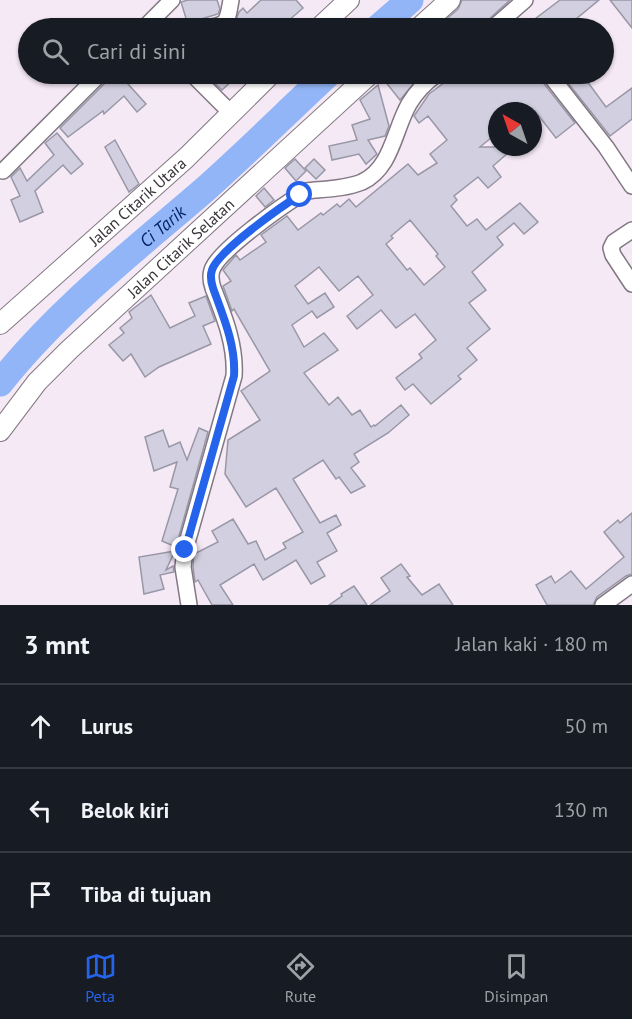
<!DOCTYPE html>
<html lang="id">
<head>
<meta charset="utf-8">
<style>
	:root { --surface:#171b24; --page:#242831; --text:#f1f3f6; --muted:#9ea1a6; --line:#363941; --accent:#2563eb }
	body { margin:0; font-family:"PT Sans",sans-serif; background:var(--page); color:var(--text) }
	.compass { position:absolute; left:488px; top:102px; width:54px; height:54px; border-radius:50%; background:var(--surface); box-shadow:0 2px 4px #0004; rotate:320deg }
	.stop { position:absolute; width:18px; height:18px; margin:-14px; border:4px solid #2563eb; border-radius:50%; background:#fff }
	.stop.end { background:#2563eb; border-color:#fff; box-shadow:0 2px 6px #0008 }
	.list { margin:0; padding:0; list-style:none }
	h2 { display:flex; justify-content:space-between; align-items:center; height:78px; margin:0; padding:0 24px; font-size:26px }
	h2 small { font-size:20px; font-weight:400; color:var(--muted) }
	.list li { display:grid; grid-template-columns:39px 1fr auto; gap:18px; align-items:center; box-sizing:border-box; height:84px; padding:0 24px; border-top:2px solid var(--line) }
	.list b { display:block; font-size:22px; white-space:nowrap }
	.list em { font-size:20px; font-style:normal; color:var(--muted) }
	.icon { flex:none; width:33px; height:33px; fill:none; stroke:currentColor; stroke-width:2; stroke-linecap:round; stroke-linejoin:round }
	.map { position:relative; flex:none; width:632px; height:605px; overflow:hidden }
	.search { position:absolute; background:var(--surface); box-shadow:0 2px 4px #0004; left:18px; right:18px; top:18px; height:66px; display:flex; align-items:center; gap:15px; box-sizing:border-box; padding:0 21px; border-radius:33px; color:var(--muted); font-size:22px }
	.sheet { height:330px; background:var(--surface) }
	nav { display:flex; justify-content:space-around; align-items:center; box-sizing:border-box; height:84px; border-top:2px solid var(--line); background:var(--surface); font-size:16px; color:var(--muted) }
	nav a { display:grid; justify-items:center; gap:3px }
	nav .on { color:var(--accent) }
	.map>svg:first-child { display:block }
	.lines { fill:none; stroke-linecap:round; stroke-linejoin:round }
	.river { stroke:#91b5f7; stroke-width:27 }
	.building { fill:#d2d0e0; stroke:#9997a6; stroke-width:1.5; fill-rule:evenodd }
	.minor-casing { stroke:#827883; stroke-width:18 }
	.tertiary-casing { stroke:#827883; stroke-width:22 }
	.minor { stroke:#fff; stroke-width:15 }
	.tertiary { stroke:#fff; stroke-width:20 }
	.route { stroke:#2563eb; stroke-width:8 }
	.labels { text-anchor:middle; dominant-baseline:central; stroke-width:6; stroke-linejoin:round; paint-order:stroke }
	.street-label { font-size:16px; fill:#383439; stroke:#f5e9f6 }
	.water-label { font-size:18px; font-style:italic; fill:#032267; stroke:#f5e9f6 }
</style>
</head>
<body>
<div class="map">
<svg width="632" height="605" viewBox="0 0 632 605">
	<rect width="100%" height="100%" fill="#f5e9f6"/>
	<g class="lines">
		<!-- river -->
		<g class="river">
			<path d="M 378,28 L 410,0"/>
			<path id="s1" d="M 0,383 C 58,310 132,252 202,192 C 245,154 286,113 328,74"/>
		</g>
	</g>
	<!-- building -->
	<g class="building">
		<path d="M 188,0 L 217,0 L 220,9 L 218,14 L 198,20 L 194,28 L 189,28 L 181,2 Z"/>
		<path d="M 261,0 L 296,0 L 303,8 L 280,28 L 237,28 L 234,25 L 239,12 L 243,8 L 247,13 Z"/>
		<path d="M 462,0 L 510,0 L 487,21 L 482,28 L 436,28 L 458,9 Z"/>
		<path d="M 560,0 L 599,0 L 565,28 L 523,28 Z"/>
		<path d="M 610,0 L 632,0 L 632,28 Z"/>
		<path d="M 110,74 L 119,74 L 146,104 L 137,112 L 124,96 L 104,114 L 103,111 L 68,137 L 60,128 L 107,81 Z"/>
		<path d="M 205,74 L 239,74 L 222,90 Z"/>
		<path d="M 392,74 L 422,74 L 400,100 L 384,80 Z"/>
		<path d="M 456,74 L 539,74 L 541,80 L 575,123 L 556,138 L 535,111 L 497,111 L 497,133 L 480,147 L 515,147 L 493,166 L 501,177 L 488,188 L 478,177 L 454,196 L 457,200 L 451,206 L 467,226 L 477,219 L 486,230 L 520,203 L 538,222 L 524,234 L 514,223 L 497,237 L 503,245 L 472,272 L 486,290 L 469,303 L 490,329 L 467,348 L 477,360 L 458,376 L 461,379 L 431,404 L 413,384 L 405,390 L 396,378 L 422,358 L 419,354 L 436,340 L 415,314 L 396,328 L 381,310 L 357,329 L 347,316 L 373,295 L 358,276 L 339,291 L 319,267 L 295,286 L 308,304 L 325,293 L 334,307 L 317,318 L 312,311 L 292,325 L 304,347 L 324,333 L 338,350 L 304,373 L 329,405 L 338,397 L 352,415 L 360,410 L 371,427 L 374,425 L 375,426 L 401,405 L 409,415 L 388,433 L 354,454 L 359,462 L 351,468 L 365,486 L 351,493 L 339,477 L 336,479 L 323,460 L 293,479 L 320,523 L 336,515 L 341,525 L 327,533 L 337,551 L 317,562 L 325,576 L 311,584 L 296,560 L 263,580 L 254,564 L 220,585 L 233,605 L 212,605 L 198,580 L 195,582 L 193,567 L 194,554 L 218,542 L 212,531 L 233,519 L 248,544 L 256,541 L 265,560 L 286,548 L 283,543 L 303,532 L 276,488 L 246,507 L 225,474 L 228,440 L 260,420 L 241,391 L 270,371 L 234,309 L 232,311 L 223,286 L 231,281 L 223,270 L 236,255 L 240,260 L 266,242 L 261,235 L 287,216 L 298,230 L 321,213 L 323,215 L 337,204 L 340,207 L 349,199 L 356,207 L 408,164 L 418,175 L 437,163 L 430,154 L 447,140 L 428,116 L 419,123 L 414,116 L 429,94 ZM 410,220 L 438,254 L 436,256 L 445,267 L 424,285 L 410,268 L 407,270 L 386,244 L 393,238 L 391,236 Z"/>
		<path d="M 561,74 L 577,74 L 584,83 L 587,81 L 606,107 L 632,88 L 632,119 L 610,136 Z"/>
		<path d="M 378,85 L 389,126 L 385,136 L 368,140 L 377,154 L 366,164 L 359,154 L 332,160 L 329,146 L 357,140 L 352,125 L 370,119 L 360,100 Z"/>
		<path d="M 57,133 L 83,164 L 71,174 L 63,165 L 35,191 L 43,212 L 20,222 L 11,200 L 20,196 L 11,177 L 20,168 L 27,181 L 54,155 L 45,143 Z"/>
		<path d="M 115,140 L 139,184 L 129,192 L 105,147 Z"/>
		<path d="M 295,159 L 306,171 L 296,181 L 285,168 Z"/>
		<path d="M 314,159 L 325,170 L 316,179 L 305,168 Z"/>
		<path d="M 264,188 L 274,200 L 265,207 L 256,196 Z"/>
		<path d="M 151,295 L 170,328 L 195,316 L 189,303 L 206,296 L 215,321 L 203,326 L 211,344 L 159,367 L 145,377 L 131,354 L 123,361 L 109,345 L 124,333 L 120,328 L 132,318 L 129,312 Z"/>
		<path d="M 199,428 L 208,432 L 176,547 L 162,541 L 178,489 L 170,487 L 177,462 L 154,471 L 145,437 L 163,430 L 169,447 L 180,442 L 187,460 Z"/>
		<path d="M 632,513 L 632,574 L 626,576 L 597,597 L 593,605 L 547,605 L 536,585 L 551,576 L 555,583 L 571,571 L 586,589 L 624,557 L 604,532 L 618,520 L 620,523 Z"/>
		<path d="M 175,551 L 166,570 L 173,566 L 174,572 L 160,575 L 164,589 L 144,594 L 139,557 Z"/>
		<path d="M 401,564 L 410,576 L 407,577 L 422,595 L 439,584 L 453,605 L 370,605 L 390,591 L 381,578 Z"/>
		<path d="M 354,586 L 367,605 L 329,605 L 342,596 L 341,594 Z"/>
	</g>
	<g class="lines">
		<!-- minor casing -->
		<g class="minor-casing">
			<g id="minor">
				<path d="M 144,28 L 172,0"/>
				<path d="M 204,28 C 228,25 227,23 231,0"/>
				<path d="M 493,28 L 525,0"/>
				<path d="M 192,74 L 231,113"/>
				<path d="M 549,74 L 606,147 L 632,186"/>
				<path d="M 3,171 L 100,74"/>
				<path d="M 632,230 L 614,242 L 611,248 L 613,255 L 632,284"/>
				<path d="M 189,605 L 183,567 L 185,550 L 234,376 C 236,345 224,316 213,288 C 211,282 210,276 212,270 C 218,251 282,206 300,195 L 306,191 C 324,189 345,189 362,182 C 392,168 394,130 409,104 C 416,92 426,82 437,74"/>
				<path d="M 603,605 L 632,584"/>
			</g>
		</g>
		<!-- tertiary casing -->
		<g class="tertiary-casing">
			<g id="tertiary">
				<path d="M 319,28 L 349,0"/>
				<path d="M 419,28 L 450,0"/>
				<path id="s2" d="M 0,324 L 186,158 L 271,74"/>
				<path id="s3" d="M 0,431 L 37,382 L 69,350 L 370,74"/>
			</g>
		</g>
		<!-- minor -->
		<use href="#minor" class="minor"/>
		<!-- tertiary -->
		<use href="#tertiary" class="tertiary"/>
	</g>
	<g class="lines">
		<!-- route -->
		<path class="route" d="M 185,550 L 234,376 C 236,345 223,316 213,288 C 211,282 210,276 212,270 C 218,251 282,206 300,195"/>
	</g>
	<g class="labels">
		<!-- street labels -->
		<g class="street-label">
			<text stroke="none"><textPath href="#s2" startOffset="184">Jalan Citarik Utara</textPath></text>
			<text stroke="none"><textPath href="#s3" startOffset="258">Jalan Citarik Selatan</textPath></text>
		</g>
		<!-- water labels -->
		<g class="water-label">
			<text stroke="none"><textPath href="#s1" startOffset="226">Ci Tarik</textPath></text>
		</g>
	</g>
</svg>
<svg class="compass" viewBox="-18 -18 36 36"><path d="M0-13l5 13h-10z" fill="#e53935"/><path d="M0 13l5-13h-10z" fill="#9ea1a6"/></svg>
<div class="stop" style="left:300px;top:195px"></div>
<div class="stop end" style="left:185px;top:550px"></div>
<div class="search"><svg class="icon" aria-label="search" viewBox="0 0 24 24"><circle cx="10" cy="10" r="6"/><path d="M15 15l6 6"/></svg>Cari di sini</div>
</div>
<section class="sheet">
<h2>3 mnt<small>Jalan kaki · 180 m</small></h2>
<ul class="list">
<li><svg class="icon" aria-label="ahead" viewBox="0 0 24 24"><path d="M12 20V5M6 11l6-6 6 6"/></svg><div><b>Lurus</b></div><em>50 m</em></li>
<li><svg class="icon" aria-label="left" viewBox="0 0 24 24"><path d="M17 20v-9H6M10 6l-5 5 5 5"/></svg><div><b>Belok kiri</b></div><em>130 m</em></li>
<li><svg class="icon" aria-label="arrive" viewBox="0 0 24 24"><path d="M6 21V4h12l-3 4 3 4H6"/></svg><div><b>Tiba di tujuan</b></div></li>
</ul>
</section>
<nav>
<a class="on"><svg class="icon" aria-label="map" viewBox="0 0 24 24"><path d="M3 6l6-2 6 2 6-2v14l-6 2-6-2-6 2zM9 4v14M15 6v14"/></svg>Peta</a>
<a><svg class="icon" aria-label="directions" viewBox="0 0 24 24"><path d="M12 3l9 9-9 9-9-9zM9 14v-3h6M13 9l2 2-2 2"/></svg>Rute</a>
<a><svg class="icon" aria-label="saved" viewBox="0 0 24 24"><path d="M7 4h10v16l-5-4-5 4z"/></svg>Disimpan</a>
</nav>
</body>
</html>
